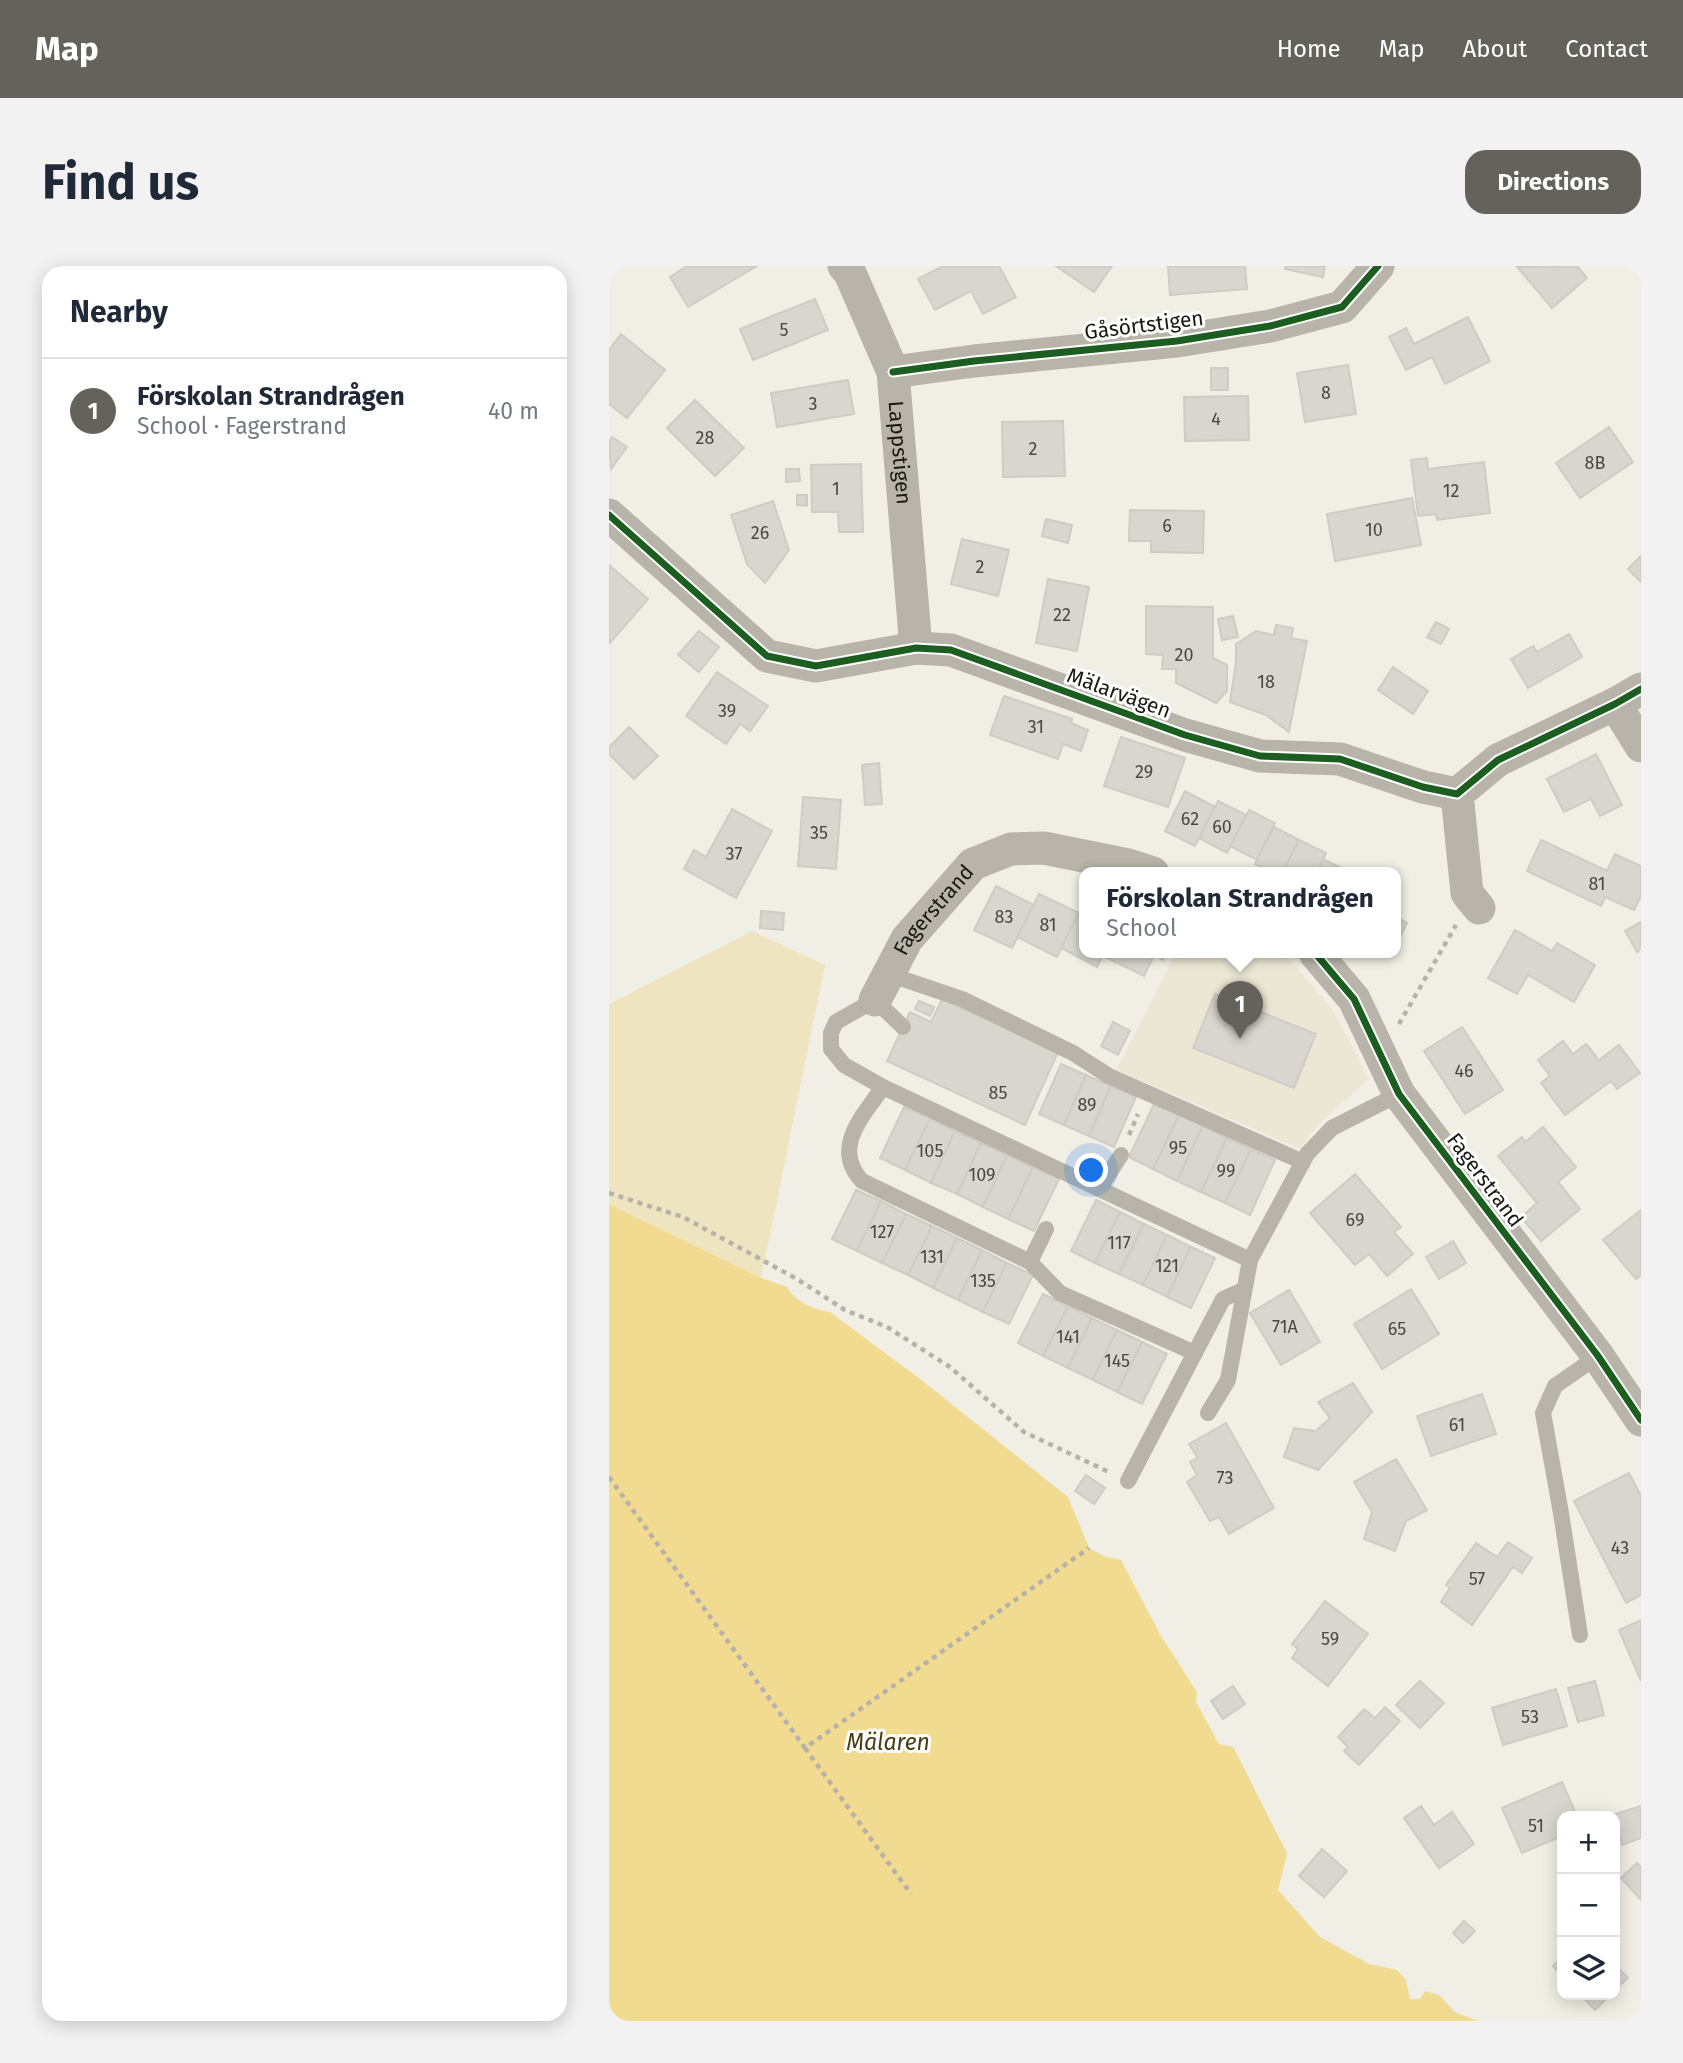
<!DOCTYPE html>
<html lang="en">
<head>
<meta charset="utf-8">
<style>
	:root { --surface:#fff; --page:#f2f2f3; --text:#1f2937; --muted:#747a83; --line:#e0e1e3; --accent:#64625b }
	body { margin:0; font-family:"Fira Sans",sans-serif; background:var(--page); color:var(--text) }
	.controls { position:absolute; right:21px; bottom:21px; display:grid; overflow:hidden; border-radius:14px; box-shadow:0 4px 18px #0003 }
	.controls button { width:63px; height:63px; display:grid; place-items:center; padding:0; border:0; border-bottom:2px solid var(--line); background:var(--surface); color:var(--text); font:35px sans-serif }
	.you { position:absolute; left:483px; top:905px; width:24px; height:24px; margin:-18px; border:5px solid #fff; border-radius:50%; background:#1a73e8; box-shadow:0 0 0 10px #1a73e833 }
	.badge { display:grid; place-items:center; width:46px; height:46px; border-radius:50%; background:var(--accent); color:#fff; font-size:23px; font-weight:700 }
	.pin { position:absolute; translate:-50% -58px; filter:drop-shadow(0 2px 4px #0008) }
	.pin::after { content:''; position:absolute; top:37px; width:24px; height:21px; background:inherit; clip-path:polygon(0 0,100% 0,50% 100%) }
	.popup { position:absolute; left:470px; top:601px; width:322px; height:91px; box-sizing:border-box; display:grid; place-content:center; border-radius:14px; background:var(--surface); filter:drop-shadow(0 2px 5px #0005); font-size:23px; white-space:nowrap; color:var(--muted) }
	.popup b { font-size:26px; color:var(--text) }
	.popup::after { content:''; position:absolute; left:50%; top:100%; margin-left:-14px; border:14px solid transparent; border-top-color:var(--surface) }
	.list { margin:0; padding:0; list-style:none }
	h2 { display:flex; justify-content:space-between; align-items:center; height:91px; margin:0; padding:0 28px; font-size:30px }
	h2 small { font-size:23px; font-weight:400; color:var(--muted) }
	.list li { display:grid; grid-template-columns:46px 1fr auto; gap:21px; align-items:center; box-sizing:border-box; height:105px; padding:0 28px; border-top:2px solid var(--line) }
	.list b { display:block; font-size:26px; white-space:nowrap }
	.list p { margin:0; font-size:23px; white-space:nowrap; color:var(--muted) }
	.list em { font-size:23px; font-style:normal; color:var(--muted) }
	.icon { flex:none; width:38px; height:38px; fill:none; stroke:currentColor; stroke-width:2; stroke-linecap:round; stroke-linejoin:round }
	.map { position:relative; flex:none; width:1032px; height:1755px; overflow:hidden; border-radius:21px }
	header { display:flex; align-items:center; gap:42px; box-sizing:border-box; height:98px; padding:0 35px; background:var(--accent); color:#fff }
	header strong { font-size:33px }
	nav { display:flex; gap:38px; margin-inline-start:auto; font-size:24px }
	.intro { display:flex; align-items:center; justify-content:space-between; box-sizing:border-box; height:168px; padding:0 42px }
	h1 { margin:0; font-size:49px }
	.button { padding:18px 32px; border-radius:21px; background:var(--accent); color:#fff; font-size:24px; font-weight:700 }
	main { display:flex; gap:42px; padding:0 42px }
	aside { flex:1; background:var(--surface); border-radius:21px; box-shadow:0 4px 18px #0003 }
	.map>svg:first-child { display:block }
	.built { fill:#ece7d5 }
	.green { fill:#efe4c0 }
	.water { fill:#f1db90 }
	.building { fill:#d8d6ce; stroke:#ceccc5; stroke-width:2 }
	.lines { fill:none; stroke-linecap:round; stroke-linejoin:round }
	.path { stroke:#b6b2a9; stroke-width:4.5; stroke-dasharray:5 5; stroke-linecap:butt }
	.service { stroke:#b8b4a9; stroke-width:16 }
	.minor { stroke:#b8b4a9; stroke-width:33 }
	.cycleway-casing { stroke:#fefefe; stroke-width:11 }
	.cycleway { stroke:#1b5e20; stroke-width:7 }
	.labels { text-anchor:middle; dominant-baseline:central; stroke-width:6; stroke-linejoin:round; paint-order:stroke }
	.number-label { font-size:18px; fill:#494841 }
	.street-label { font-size:21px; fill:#181711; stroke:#fefefe }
	.water-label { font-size:23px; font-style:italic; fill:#493d11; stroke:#fefefe }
</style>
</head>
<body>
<header>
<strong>Map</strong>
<nav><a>Home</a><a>Map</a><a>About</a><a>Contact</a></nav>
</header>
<div class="intro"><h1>Find us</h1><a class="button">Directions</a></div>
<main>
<aside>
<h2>Nearby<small></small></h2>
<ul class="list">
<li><span class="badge">1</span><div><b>Förskolan Strandrågen</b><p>School · Fagerstrand</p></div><em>40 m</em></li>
</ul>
</aside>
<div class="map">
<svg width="1032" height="1755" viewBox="0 0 1032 1755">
	<rect width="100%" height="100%" fill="#f1eee5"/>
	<!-- built -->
	<path class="built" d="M 567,687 L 670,687 L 680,693 L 723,742 L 760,813 L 711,857 L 691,883 L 507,804 Z"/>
	<!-- green -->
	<path class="green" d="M 143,665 L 216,699 L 152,1012 L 0,938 L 0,738 Z"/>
	<!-- water -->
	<path class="water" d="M 0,938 L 152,1012 L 178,1021 C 187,1037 204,1043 221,1046 L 315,1116 L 459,1231 L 480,1282 L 495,1290 L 512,1294 L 552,1370 L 588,1426 L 587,1436 L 610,1478 L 624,1481 L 678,1587 L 669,1624 L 711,1671 L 760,1698 L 788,1704 L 797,1714 L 801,1733 L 811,1733 L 816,1725 L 830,1729 L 846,1746 L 869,1755 L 0,1755 Z"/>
	<!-- building -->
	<g class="building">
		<path d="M 78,0 L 148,0 L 79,41 L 61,11 Z"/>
		<path d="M 334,0 L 390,0 L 407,31 L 374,48 L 362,25 L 326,44 L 309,13 Z"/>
		<path d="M 447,0 L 503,0 L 485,26 Z"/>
		<path d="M 559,0 L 636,0 L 638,23 L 561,29 Z"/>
		<path d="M 677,0 L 716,0 L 714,11 L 676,3 Z"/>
		<path d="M 968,0 L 978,12 L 943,42 L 908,1 Z"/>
		<path d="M 206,33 L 219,64 L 144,94 L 131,63 Z"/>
		<path d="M 859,51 L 881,95 L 836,118 L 823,91 L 797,104 L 780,71 L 797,62 L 805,78 Z"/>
		<path d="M 12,68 L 56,104 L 18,152 L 0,138 L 0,84 Z"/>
		<path d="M 739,99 L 747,148 L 696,156 L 688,107 Z"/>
		<rect x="602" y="102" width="17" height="22"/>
		<path d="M 239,114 L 245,148 L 168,161 L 162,127 Z"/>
		<path d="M 639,130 L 640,174 L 576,175 L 575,131 Z"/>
		<path d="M 86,134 L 135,182 L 106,210 L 58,162 Z"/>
		<path d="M 454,155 L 456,210 L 394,211 L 393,156 Z"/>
		<path d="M 1000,161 L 1024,196 L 971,232 L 947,197 Z"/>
		<path d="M 3,171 L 18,181 L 2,203 L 0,176 Z"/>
		<path d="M 818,192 L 819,203 L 875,196 L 881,247 L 828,254 L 827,248 L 809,250 L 802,194 Z"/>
		<path d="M 252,198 L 254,266 L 230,266 L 229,246 L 203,246 L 202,199 Z"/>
		<path d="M 177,203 L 190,203 L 191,215 L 177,216 Z"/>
		<path d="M 188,229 L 198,229 L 198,240 L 188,239 Z"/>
		<path d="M 803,232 L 812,279 L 726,295 L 718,248 Z"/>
		<path d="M 164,235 L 180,284 L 156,317 L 138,298 L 122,249 Z"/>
		<path d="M 521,244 L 595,245 L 594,287 L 542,286 L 542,275 L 520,275 Z"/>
		<path d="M 437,253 L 463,259 L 459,277 L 433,270 Z"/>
		<path d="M 353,273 L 400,284 L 389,330 L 342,318 Z"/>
		<path d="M 1032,290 L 1032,316 L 1019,303 Z"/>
		<path d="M 0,299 L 39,333 L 0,378 Z"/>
		<path d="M 439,313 L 480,321 L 468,385 L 427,377 Z"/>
		<path d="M 537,340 L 604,341 L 604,392 L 618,399 L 618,425 L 607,437 L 567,417 L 567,403 L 553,403 L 554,389 L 537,388 Z"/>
		<path d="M 624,350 L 629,371 L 613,374 L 609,353 Z"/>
		<path d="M 827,356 L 840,363 L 832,378 L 818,371 Z"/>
		<path d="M 667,359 L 684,362 L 682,372 L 698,375 L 680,466 L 657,449 L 621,436 L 627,396 L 627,378 L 647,365 L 665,369 Z"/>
		<path d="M 90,365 L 110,381 L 90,406 L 69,389 Z"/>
		<path d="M 960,368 L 973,391 L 919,422 L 902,393 L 924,380 L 928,386 Z"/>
		<path d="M 784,401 L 819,425 L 804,448 L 769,424 Z"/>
		<path d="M 108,406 L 159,440 L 141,465 L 131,458 L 117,478 L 77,450 Z"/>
		<path d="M 395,430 L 463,453 L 462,457 L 479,464 L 472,485 L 454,478 L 449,493 L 381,469 Z"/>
		<path d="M 20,461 L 49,490 L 25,513 L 0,488 L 0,481 Z"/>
		<path d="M 512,471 L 576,492 L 559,541 L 495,520 Z"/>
		<path d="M 987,488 L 1013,539 L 991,550 L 982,533 L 955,546 L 938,513 Z"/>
		<path d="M 270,497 L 273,538 L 256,539 L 253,499 Z"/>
		<path d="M 576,525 L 606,541 L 586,580 L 556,565 Z"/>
		<path d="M 194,531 L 232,534 L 227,603 L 189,600 Z"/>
		<path d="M 609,535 L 637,549 L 618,587 L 590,572 Z"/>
		<path d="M 123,543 L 163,565 L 127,632 L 75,603 L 85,584 L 97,591 Z"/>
		<path d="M 640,544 L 666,557 L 648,594 L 621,580 Z"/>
		<path d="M 665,561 L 690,574 L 673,607 L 664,607 L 646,598 Z"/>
		<path d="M 690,574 L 717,587 L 707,607 L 673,607 Z"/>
		<path d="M 932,574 L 998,605 L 1006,588 L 1032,600 L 1032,630 L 1025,644 L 996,631 L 992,640 L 918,605 Z"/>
		<path d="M 714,593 L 742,607 L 707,607 Z"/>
		<path d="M 387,620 L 425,639 L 403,682 L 365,664 Z"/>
		<path d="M 430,628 L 470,647 L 448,691 L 408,671 Z"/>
		<path d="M 475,637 L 475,687 L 495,687 L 488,701 L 452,682 Z"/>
		<path d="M 152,645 L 175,647 L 174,664 L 151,662 Z"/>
		<path d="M 787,651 L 798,657 L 787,679 Z"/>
		<path d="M 1032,656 L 1032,683 L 1028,686 L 1016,665 Z"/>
		<path d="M 906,664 L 943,685 L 948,677 L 986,699 L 965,736 L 919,709 L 908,728 L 879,712 Z"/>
		<path d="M 495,687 L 557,687 L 554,694 L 545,689 L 535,710 L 494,690 Z"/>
		<path d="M 606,728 L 707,768 L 685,822 L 584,782 Z"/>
		<path d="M 333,733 L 449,786 L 416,859 L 278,795 L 301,746 L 322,756 Z"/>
		<path d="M 310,735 L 325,741 L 321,750 L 306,743 Z"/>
		<path d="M 504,756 L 521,765 L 509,789 L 492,780 Z"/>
		<path d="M 853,761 L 894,824 L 856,848 L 815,785 Z"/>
		<path d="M 954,775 L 964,788 L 977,778 L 990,794 L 1010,779 L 1031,807 L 1008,823 L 1002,815 L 956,849 L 932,817 L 941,810 L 929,794 Z"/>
		<path d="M 452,798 L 477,809 L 455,859 L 430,848 Z"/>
		<path d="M 477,809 L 502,820 L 480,870 L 455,859 Z"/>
		<path d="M 502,820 L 527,831 L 505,881 L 480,870 Z"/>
		<path d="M 545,838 L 570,849 L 544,903 L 520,891 Z"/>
		<path d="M 295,841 L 321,852 L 296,904 L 271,892 Z"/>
		<path d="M 570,849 L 594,860 L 568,915 L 544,903 Z"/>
		<path d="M 321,852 L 346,865 L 322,917 L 296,904 Z"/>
		<path d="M 594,860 L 618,872 L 592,926 L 568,915 Z"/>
		<path d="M 934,861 L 967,901 L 949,916 L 971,943 L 932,975 L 912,951 L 928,937 L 889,890 L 913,871 L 916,876 Z"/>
		<path d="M 346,865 L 372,877 L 348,928 L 322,917 Z"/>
		<path d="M 618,872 L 642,883 L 616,937 L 592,926 Z"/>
		<path d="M 372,877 L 398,889 L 374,941 L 348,928 Z"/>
		<path d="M 642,883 L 666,894 L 641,949 L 616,937 Z"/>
		<path d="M 398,889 L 424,901 L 399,953 L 374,941 Z"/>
		<path d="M 424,901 L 450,913 L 425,965 L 399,953 Z"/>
		<path d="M 746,908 L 792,961 L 785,966 L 804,988 L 778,1010 L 760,988 L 746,999 L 701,947 Z"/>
		<path d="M 247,924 L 272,935 L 248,985 L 223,973 Z"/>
		<path d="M 487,934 L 511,946 L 486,997 L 462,985 Z"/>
		<path d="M 272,935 L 297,948 L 273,997 L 248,985 Z"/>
		<path d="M 1032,944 L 1032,1009 L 1027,1013 L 994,974 Z"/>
		<path d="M 511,946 L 535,958 L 510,1008 L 486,997 Z"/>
		<path d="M 297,948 L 323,960 L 299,1009 L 273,997 Z"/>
		<path d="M 535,958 L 558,969 L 534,1019 L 510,1008 Z"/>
		<path d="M 323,960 L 348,972 L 324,1022 L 299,1009 Z"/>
		<path d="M 558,969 L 582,981 L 558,1031 L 534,1019 Z"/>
		<path d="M 348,972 L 373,984 L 349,1034 L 324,1022 Z"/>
		<path d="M 844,975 L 857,997 L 830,1013 L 817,991 Z"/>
		<path d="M 582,981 L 606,992 L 582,1042 L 558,1031 Z"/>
		<path d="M 373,984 L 398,997 L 374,1046 L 349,1034 Z"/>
		<path d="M 398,997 L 424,1009 L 400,1058 L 374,1046 Z"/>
		<path d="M 802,1023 L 830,1068 L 773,1103 L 745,1058 Z"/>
		<path d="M 680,1024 L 711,1076 L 672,1099 L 641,1047 Z"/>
		<path d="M 434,1028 L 459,1040 L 434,1090 L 409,1077 Z"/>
		<path d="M 459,1040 L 483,1052 L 459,1102 L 434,1090 Z"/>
		<path d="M 483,1052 L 508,1064 L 484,1114 L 459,1102 Z"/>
		<path d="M 508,1064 L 533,1076 L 508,1126 L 484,1114 Z"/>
		<path d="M 533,1076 L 558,1088 L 533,1138 L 508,1126 Z"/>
		<path d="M 744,1117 L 763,1146 L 709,1204 L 675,1191 L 685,1162 L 707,1165 L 721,1152 L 709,1136 Z"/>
		<path d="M 873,1128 L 887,1168 L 822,1190 L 808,1150 Z"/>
		<path d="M 617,1157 L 665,1242 L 620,1268 L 610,1251 L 601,1255 L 578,1216 L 588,1209 L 581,1196 L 589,1192 L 580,1178 Z"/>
		<path d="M 787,1193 L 818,1244 L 797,1255 L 786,1285 L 755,1273 L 763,1246 L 745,1216 Z"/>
		<path d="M 1020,1207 L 1032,1230 L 1032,1329 L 1017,1337 L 965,1235 Z"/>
		<path d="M 477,1209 L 496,1222 L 485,1238 L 466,1225 Z"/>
		<path d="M 899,1276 L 923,1292 L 913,1307 L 904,1301 L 863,1359 L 832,1336 L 841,1322 L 837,1319 L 867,1277 L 888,1291 Z"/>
		<path d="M 716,1335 L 759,1368 L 719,1420 L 683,1392 L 689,1383 L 683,1378 Z"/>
		<path d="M 1032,1354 L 1032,1415 L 1010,1364 Z"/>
		<path d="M 811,1415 L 835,1437 L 811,1462 L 787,1439 Z"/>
		<path d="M 986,1415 L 995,1449 L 969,1456 L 959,1422 Z"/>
		<path d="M 624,1420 L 636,1438 L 614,1453 L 602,1435 Z"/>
		<path d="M 947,1423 L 958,1460 L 894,1479 L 883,1442 Z"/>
		<path d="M 776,1441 L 791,1455 L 750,1499 L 735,1485 L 739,1481 L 729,1471 L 755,1443 L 766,1452 Z"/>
		<path d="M 953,1516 L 968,1550 L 953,1550 L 953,1570 L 913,1587 L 893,1542 Z"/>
		<path d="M 812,1540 L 825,1559 L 843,1546 L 865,1578 L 830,1602 L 795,1552 Z"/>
		<path d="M 1032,1540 L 1032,1572 L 1013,1579 L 1006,1550 L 1003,1549 Z"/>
		<path d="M 713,1583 L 738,1605 L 715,1631 L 690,1610 Z"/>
		<path d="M 1028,1597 L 1032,1601 L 1032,1634 L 1012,1612 Z"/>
		<path d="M 855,1655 L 866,1665 L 854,1677 L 844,1667 Z"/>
		<path d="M 953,1691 L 953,1710 L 944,1700 Z"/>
		<path d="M 1006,1699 L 1019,1712 L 1006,1724 Z"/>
		<path d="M 972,1729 L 1001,1729 L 986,1744 Z"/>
	</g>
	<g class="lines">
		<!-- path -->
		<g class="path">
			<path d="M 790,758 L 847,659"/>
			<path d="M 520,869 L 529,848"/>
			<path d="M 0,927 L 74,951 L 188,1013 L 236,1044 L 278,1061 L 341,1101 L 415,1166 L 500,1206"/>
			<path d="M 0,1211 L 196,1482 L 480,1282"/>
			<path d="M 196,1482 L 302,1628"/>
		</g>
		<!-- service -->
		<g class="service">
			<path d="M 279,708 L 353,733 L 464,787 L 500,810 L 694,896"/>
			<path d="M 294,761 L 266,734 L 227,756 L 222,767 L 222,783 L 235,799 L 274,821 L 641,994"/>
			<path d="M 274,821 C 254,850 222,882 253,915 L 421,996 L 451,1027 L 586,1087"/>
			<path d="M 490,923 L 512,889"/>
			<path d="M 421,996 L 437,963"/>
			<path d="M 599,1147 L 619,1114 L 641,994 L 698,888 L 723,862 L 790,828"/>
			<path d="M 519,1215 L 614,1033 L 634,1024"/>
			<path d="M 971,1369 L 952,1247 L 934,1147 L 946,1120 L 989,1090"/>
		</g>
		<!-- minor -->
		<g class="minor">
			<path id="s1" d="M 235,0 L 241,7 L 284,106 L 307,382"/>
			<path d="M 284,106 L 365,95 L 568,75 L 661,60 L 733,41 L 769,0"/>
			<path d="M 0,249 L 158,390 L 207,400 L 307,382 L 342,384 L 576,469 L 651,490 L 731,493 L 814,521 L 848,528 L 889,494 L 1006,438 L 1032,423"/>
			<path d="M 1006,438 L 1032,480"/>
			<path d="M 848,528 L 858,627 L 870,642"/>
			<path d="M 706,687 L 745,733 L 790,828 L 989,1090 L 1032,1154"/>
			<path id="s2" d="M 266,734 L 298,673 L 364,598 L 402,583 L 435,582 L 519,599 L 544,607"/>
		</g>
		<!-- cycleway casing -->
		<g class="cycleway-casing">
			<g id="cycleway">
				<path d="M 284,106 L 365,95 L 568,75 L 661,60 L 733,41 L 769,0"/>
				<path d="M 0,249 L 158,390 L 207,400 L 307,382 L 342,384 L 576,469 L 651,490 L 731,493 L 814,521 L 848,528 L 889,494 L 1006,438 L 1032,423"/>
				<path d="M 706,687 L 745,733 L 790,828 L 989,1090 L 1032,1154"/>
			</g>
		</g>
		<!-- cycleway -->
		<use href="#cycleway" class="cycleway"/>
	</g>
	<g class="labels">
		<!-- number labels -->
		<g class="number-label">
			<text x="175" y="64">5</text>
			<text x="717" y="127">8</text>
			<text x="204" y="138">3</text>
			<text x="607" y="153">4</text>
			<text x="96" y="172">28</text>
			<text x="424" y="183">2</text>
			<text x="986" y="197">8B</text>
			<text x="227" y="223">1</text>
			<text x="842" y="225">12</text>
			<text x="558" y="260">6</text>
			<text x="765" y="264">10</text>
			<text x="151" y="267">26</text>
			<text x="371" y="301">2</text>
			<text x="453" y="349">22</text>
			<text x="575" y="389">20</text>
			<text x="657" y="416">18</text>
			<text x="118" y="445">39</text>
			<text x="427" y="461">31</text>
			<text x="535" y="506">29</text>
			<text x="581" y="553">62</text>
			<text x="613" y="561">60</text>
			<text x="210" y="567">35</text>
			<text x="125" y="588">37</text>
			<text x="988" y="618">81</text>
			<text x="395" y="651">83</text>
			<text x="439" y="659">81</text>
			<text x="855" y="805">46</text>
			<text x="389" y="827">85</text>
			<text x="478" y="839">89</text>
			<text x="569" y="882">95</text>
			<text x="321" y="885">105</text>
			<text x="617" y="905">99</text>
			<text x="373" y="909">109</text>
			<text x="746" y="954">69</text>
			<text x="273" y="966">127</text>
			<text x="510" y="977">117</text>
			<text x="323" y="991">131</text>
			<text x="558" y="1000">121</text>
			<text x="374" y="1015">135</text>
			<text x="676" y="1061">71A</text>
			<text x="788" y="1063">65</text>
			<text x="459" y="1071">141</text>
			<text x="508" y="1095">145</text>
			<text x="848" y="1159">61</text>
			<text x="616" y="1212">73</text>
			<text x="1011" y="1282">43</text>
			<text x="868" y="1313">57</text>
			<text x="721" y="1373">59</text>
			<text x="921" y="1451">53</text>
			<text x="927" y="1560">51</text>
		</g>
		<!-- street labels -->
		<g class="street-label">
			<text transform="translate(535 59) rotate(-7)">Gåsörtstigen</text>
			<text stroke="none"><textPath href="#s1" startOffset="198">Lappstigen</textPath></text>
			<text transform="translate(510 427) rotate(20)">Mälarvägen</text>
			<text stroke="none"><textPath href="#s2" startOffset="108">Fagerstrand</textPath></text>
			<text transform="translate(876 914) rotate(53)">Fagerstrand</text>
		</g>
		<!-- water labels -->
		<g class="water-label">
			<text x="279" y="1476">Mälaren</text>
		</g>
	</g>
</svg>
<div class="controls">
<button>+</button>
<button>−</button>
<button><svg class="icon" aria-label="layers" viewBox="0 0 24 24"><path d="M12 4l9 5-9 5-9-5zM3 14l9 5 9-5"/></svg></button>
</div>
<div class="you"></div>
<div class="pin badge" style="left:631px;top:773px">1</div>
<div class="popup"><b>Förskolan Strandrågen</b>School</div>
</div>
</main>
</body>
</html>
